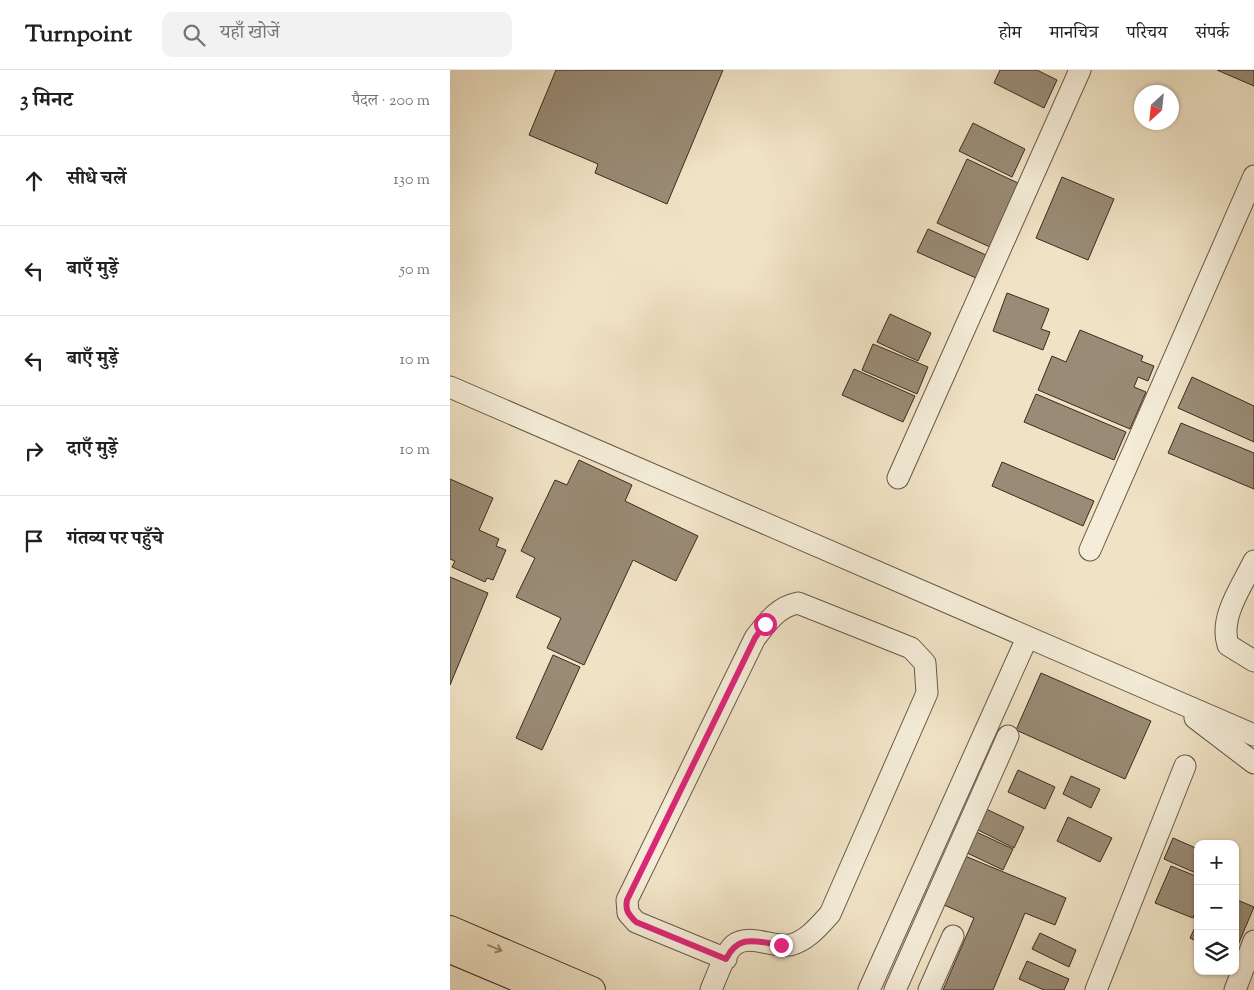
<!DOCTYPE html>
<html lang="hi">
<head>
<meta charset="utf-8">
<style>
	:root { --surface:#fff; --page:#f2f2f2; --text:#202124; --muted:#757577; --line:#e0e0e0 }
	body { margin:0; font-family:"Sorts Mill Goudy","Noto Serif Devanagari",serif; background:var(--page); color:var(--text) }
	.controls { position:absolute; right:15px; bottom:15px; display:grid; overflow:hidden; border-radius:10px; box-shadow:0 1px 4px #0004 }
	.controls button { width:45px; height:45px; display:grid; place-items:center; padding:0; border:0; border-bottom:1px solid var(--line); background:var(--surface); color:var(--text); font:25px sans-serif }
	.compass { position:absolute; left:684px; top:15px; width:45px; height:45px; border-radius:50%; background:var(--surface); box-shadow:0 1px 4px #0004; rotate:207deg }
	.stop { position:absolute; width:15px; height:15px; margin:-11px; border:4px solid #db2777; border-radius:50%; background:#fff }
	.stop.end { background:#db2777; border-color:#fff; box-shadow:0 1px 5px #0008 }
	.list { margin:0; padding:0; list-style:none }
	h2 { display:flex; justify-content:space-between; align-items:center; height:65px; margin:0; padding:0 20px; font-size:21px }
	h2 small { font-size:16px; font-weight:400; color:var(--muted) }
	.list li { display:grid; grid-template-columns:32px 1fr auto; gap:15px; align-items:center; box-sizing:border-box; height:90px; padding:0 20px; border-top:1px solid var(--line) }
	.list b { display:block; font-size:19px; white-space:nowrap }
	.list em { font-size:16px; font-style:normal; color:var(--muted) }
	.icon { flex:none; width:28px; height:28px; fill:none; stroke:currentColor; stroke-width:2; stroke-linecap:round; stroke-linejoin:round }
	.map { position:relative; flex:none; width:804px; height:920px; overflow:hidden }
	header { display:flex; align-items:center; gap:30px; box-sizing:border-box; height:70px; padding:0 25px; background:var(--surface); border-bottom:1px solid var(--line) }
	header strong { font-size:24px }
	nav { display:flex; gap:28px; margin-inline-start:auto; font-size:18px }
	.search { width:350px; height:45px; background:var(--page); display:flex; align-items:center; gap:12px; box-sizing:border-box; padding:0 18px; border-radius:10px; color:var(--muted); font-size:19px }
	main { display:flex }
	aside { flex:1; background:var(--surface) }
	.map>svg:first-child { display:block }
	.building { fill:#998b75; stroke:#3a2b1f }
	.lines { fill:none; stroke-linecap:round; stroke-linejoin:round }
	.minor-casing { stroke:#685948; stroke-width:23 }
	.major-casing { stroke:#3a2b1f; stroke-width:28 }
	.minor { stroke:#f5edd9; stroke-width:21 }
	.major { stroke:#f0e3c5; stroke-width:26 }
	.oneway { stroke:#958772 }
	.route { stroke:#db2777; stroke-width:6 }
</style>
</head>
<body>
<header>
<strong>Turnpoint</strong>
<div class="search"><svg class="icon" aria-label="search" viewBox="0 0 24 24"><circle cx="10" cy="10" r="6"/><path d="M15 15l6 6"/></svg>यहाँ खोजें</div>
<nav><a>होम</a><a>मानचित्र</a><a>परिचय</a><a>संपर्क</a></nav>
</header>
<main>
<aside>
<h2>3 मिनट<small>पैदल · 200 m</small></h2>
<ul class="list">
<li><svg class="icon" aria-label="ahead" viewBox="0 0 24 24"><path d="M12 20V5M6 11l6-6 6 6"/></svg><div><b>सीधे चलें</b></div><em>130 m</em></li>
<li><svg class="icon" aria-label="left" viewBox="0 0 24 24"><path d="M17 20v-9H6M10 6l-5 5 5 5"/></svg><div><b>बाएँ मुड़ें</b></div><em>50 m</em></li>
<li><svg class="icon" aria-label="left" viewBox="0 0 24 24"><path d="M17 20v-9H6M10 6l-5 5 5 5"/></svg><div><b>बाएँ मुड़ें</b></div><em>10 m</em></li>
<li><svg class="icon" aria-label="right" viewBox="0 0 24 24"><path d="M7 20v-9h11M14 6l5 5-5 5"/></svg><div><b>दाएँ मुड़ें</b></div><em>10 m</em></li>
<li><svg class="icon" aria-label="arrive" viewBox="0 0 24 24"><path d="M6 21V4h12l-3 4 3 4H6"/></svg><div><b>गंतव्य पर पहुँचे</b></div></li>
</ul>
</aside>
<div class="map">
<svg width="804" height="920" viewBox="0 0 804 920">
	<rect width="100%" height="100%" fill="#f0e3c5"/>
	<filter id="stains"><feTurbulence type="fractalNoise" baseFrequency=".004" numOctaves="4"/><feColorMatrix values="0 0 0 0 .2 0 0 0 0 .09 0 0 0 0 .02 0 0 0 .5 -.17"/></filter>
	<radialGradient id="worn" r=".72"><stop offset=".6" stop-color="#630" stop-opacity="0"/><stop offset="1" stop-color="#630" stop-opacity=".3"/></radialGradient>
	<!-- building -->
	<g class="building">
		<path d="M 106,0 L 273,0 L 217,134 L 145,103 L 148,94 L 79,65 Z"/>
		<path d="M 550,0 L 587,0 L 607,10 L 594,38 L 544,13 Z"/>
		<path d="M 767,0 L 804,0 L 804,16 Z"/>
		<path d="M 523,53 L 575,79 L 562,107 L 509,81 Z"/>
		<path d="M 517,89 L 570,114 L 540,177 L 487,153 Z"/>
		<path d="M 612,107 L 664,129 L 638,190 L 586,168 Z"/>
		<path d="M 478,159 L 536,185 L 526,208 L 467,182 Z"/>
		<path d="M 557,223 L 599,239 L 591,259 L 600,262 L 593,280 L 543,261 Z"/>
		<path d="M 440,244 L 481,263 L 468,291 L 427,272 Z"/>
		<path d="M 630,260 L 693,286 L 691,291 L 704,296 L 698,311 L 688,307 L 684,317 L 696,322 L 680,359 L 588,320 L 602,286 L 616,292 Z"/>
		<path d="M 423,274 L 478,297 L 467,324 L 412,300 Z"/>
		<path d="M 404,299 L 465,326 L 453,352 L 392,325 Z"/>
		<path d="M 742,307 L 804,336 L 804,372 L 728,338 Z"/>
		<path d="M 586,324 L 676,362 L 664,390 L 574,352 Z"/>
		<path d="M 731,353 L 804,383 L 804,419 L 718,383 Z"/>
		<path d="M 129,390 L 182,415 L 175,431 L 248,466 L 226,511 L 183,490 L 134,595 L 97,578 L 111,548 L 66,527 L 85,488 L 71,481 L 105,410 L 117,415 Z"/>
		<path d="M 552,392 L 644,431 L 633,456 L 542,416 Z"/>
		<path d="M 0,409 L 43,428 L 29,460 L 49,469 L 46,476 L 56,480 L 43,510 L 37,508 L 35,512 L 2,497 L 5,491 L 0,489 Z"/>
		<path d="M 0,507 L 38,523 L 0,615 Z"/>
		<path d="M 103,585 L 130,597 L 92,680 L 66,668 Z"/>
		<path d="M 591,603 L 701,651 L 675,709 L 566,660 Z"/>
		<path d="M 568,700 L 605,717 L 595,739 L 558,722 Z"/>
		<path d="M 621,706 L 650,719 L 641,738 L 613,724 Z"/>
		<path d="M 532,737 L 574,757 L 564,778 L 522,757 Z"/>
		<path d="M 618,747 L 662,768 L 650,792 L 607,771 Z"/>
		<path d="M 522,760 L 563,779 L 553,800 L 513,781 Z"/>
		<path d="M 723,768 L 748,779 L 748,804 L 714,789 Z"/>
		<path d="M 515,786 L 616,828 L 605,855 L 575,843 L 543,920 L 493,920 L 524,848 L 494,835 Z"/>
		<path d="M 721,796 L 748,807 L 748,835 L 743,848 L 705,833 Z"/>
		<path d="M 785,829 L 804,837 L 785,882 Z"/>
		<path d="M 748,851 L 748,872 L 740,868 Z"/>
		<path d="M 590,863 L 626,880 L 619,897 L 582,879 Z"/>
		<path d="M 577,891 L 619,909 L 614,920 L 594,920 L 569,909 Z"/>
	</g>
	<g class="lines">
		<!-- minor casing -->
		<g class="minor-casing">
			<g id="minor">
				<path d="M 0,317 L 804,665"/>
				<path d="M 448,408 L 630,0"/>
				<path d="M 640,480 L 804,106"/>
				<path d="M 804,491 C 792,516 769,547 778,575 L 804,591"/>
				<path d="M 745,648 L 804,693"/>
				<path d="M 261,920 C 265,910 276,881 284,875 C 300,863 322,878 340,875 C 357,871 369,856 380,844 L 477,623 L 475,593 L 461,578 L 348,533 C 327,537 317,553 305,568 L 177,830 L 178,843 L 186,852 L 276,889"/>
				<path d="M 419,920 L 577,568"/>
				<path d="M 445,920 L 558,666"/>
				<path d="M 479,920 L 503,866"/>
				<path d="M 646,920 L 735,696"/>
				<path d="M 785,920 L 804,871"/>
			</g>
		</g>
		<!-- major casing -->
		<g class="major-casing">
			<g id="major">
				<path d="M 0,859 L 142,920"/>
				<path d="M 0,880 L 95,920"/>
			</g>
		</g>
		<!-- minor -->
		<use href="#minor" class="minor"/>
		<!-- major -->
		<use href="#major" class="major"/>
	</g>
	<!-- one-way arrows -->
	<defs><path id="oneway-shaft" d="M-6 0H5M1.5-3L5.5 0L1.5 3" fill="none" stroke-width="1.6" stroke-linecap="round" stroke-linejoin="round" transform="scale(1.25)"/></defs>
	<use class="oneway" href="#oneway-shaft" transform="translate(45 878) rotate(23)"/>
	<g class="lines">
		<!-- route -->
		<path class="route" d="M 315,554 L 305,568 L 177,830 C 175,840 178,844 186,852 L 276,889 C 289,863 307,872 331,875"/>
	</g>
	<rect width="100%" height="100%" filter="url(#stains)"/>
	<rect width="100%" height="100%" fill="url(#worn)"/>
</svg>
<div class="controls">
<button>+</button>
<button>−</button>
<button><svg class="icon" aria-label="layers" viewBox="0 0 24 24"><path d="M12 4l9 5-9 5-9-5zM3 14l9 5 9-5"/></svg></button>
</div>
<svg class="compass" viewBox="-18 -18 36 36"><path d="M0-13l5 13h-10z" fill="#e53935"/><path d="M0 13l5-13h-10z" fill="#757577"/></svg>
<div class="stop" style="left:315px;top:554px"></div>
<div class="stop end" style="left:331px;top:875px"></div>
</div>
</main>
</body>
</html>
